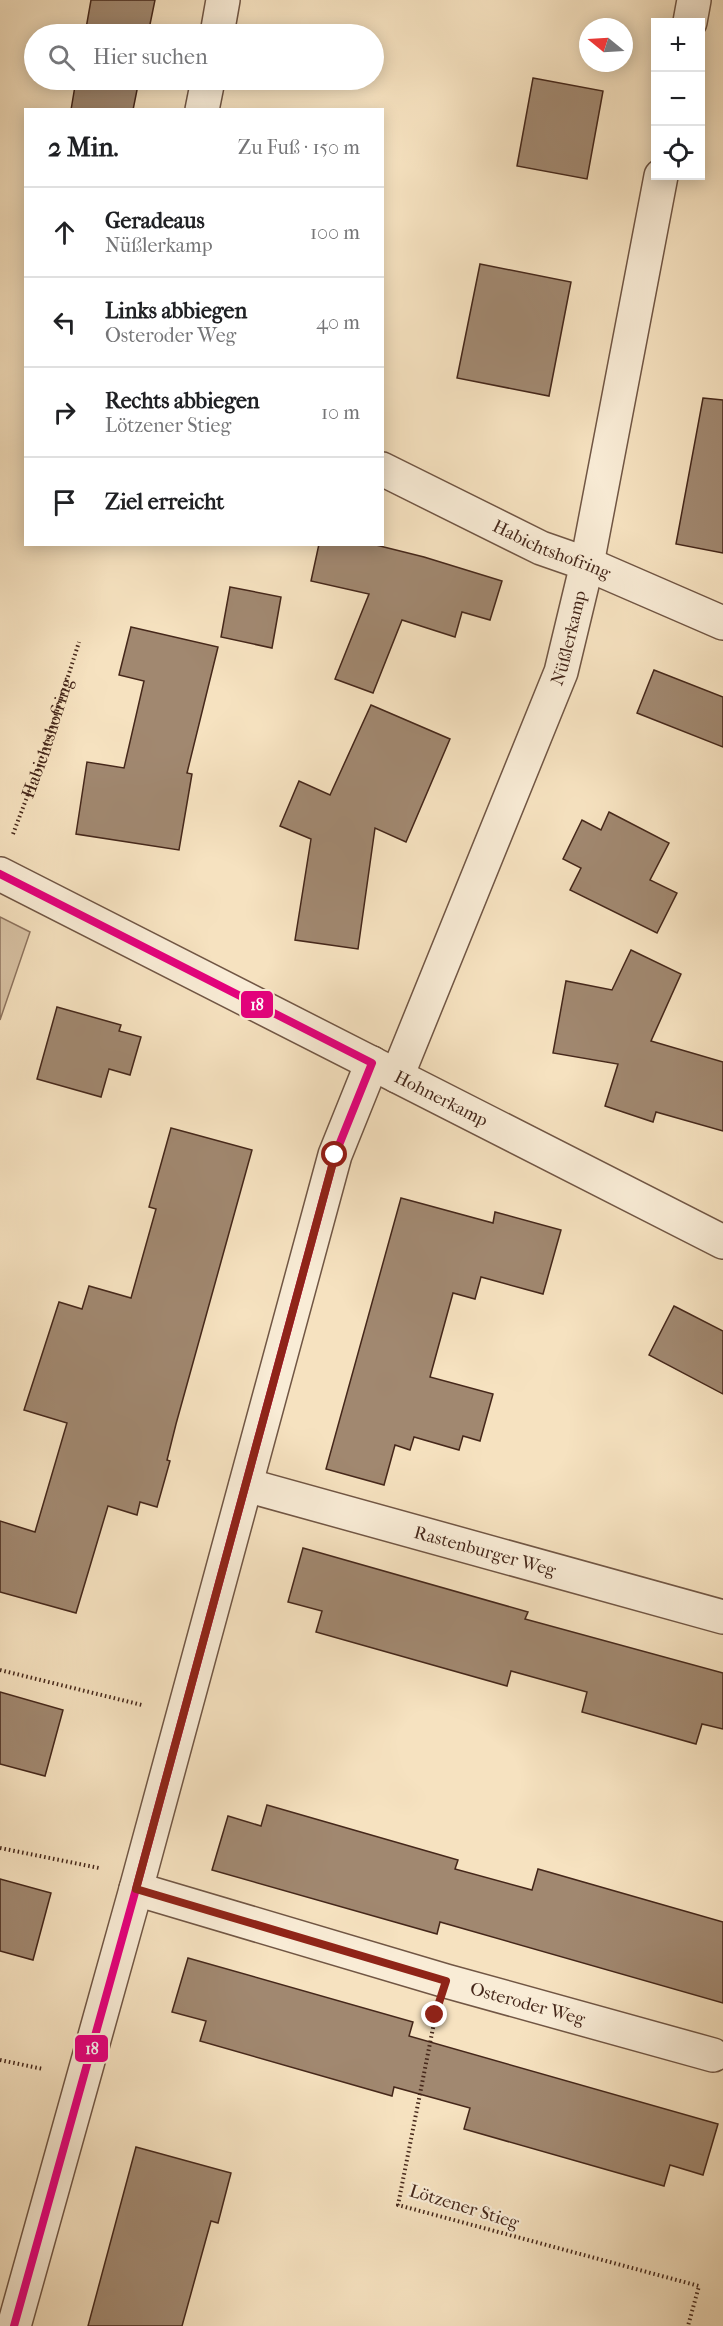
<!DOCTYPE html>
<html lang="de">
<head>
<meta charset="utf-8">
<style>
	:root { --surface:#fff; --page:#f6f6f6; --text:#202124; --muted:#757577; --line:#e0e0e0 }
	body { margin:0; font-family:"IM FELL French Canon",serif; background:var(--page); color:var(--text) }
	.controls { position:absolute; right:18px; top:18px; display:grid; overflow:hidden; border-radius:0px; box-shadow:0 3px 15px #0003 }
	.controls button { width:54px; height:54px; display:grid; place-items:center; padding:0; border:0; border-bottom:2px solid var(--line); background:var(--surface); color:var(--text); font:30px sans-serif }
	.compass { position:absolute; left:579px; top:18px; width:54px; height:54px; border-radius:50%; background:var(--surface); box-shadow:0 3px 15px #0003; rotate:288deg }
	.stop { position:absolute; width:18px; height:18px; margin:-14px; border:4px solid #8f2418; border-radius:50%; background:#fff }
	.stop.end { background:#8f2418; border-color:#fff; box-shadow:0 2px 6px #0008 }
	.list { margin:0; padding:0; list-style:none }
	h2 { display:flex; justify-content:space-between; align-items:center; height:78px; margin:0; padding:0 24px; font-size:26px }
	h2 small { font-size:20px; font-weight:400; color:var(--muted) }
	.list li { display:grid; grid-template-columns:39px 1fr auto; gap:18px; align-items:center; box-sizing:border-box; height:90px; padding:0 24px; border-top:2px solid var(--line) }
	.list b { display:block; font-size:22px; white-space:nowrap }
	.list p { margin:0; font-size:20px; white-space:nowrap; color:var(--muted) }
	.list em { font-size:20px; font-style:normal; color:var(--muted) }
	.icon { flex:none; width:33px; height:33px; fill:none; stroke:currentColor; stroke-width:2; stroke-linecap:round; stroke-linejoin:round }
	.map { position:relative; flex:none; width:723px; height:2326px; overflow:hidden }
	.search { position:absolute; background:var(--surface); box-shadow:0 3px 15px #0003; left:24px; top:24px; width:360px; height:66px; display:flex; align-items:center; gap:15px; box-sizing:border-box; padding:0 21px; border-radius:33px; color:var(--muted); font-size:22px }
	.panel { position:absolute; background:var(--surface); box-shadow:0 3px 15px #0003; left:24px; top:108px; width:360px; height:438px; border-radius:0px }
	.map>svg:first-child { display:block }
	.green { fill:#d8c2a4; stroke:#8e745f; stroke-width:1.5 }
	.building { fill:#a18870; stroke:#45271a; stroke-width:1.5 }
	.lines { fill:none; stroke-linecap:round; stroke-linejoin:round }
	.street-casing { stroke:#715644; stroke-width:36 }
	.path { stroke:#45271a; stroke-width:4; stroke-dasharray:1.5 3; stroke-linecap:butt }
	.street { stroke:#f9ecd6; stroke-width:33 }
	.bus-1-casing { stroke:#f9ecd6; stroke-width:12 }
	.bus-1 { stroke:#e5007d; stroke-width:8 }
	.route { stroke:#8f2418; stroke-width:8 }
	.labels { text-anchor:middle; dominant-baseline:central; stroke-width:4.5; stroke-linejoin:round; paint-order:stroke }
	.street-label { font-size:18px; fill:#45271a; stroke:#f9ecd6 }
	.line-badge { stroke:#f9ecd6; stroke-width:2 }
	.badge-label { font-size:16px; text-anchor:middle; font-weight:bold; fill:#fff }
</style>
</head>
<body>
<div class="map">
<svg width="723" height="2326" viewBox="0 0 723 2326">
	<rect width="100%" height="100%" fill="#f6e2c0"/>
	<filter id="stains"><feTurbulence type="fractalNoise" baseFrequency=".00333" numOctaves="4"/><feColorMatrix values="0 0 0 0 .2 0 0 0 0 .09 0 0 0 0 .02 0 0 0 .5 -.17"/></filter>
	<radialGradient id="worn" r=".72"><stop offset=".6" stop-color="#630" stop-opacity="0"/><stop offset="1" stop-color="#630" stop-opacity=".3"/></radialGradient>
	<!-- green -->
	<path class="green" d="M 0,917 L 30,932 L 0,1020 Z"/>
	<!-- building -->
	<g class="building">
		<path d="M 91,0 L 155,0 L 148,34 L 85,34 Z"/>
		<path d="M 533,78 L 603,91 L 587,179 L 517,166 Z"/>
		<path d="M 76,80 L 139,80 L 133,110 L 71,110 Z"/>
		<path d="M 480,264 L 571,282 L 549,396 L 457,378 Z"/>
		<path d="M 703,398 L 723,400 L 723,553 L 676,544 Z"/>
		<path d="M 319,544 L 372,544 L 424,557 L 502,581 L 490,620 L 462,612 L 455,637 L 402,620 L 373,693 L 335,679 L 369,594 L 311,581 Z"/>
		<path d="M 230,587 L 281,597 L 272,648 L 221,637 Z"/>
		<path d="M 131,627 L 218,647 L 187,773 L 192,774 L 179,850 L 76,834 L 87,762 L 124,768 L 144,681 L 119,675 Z"/>
		<path d="M 654,670 L 723,697 L 723,747 L 637,713 Z"/>
		<path d="M 371,705 L 450,739 L 406,842 L 375,828 L 358,949 L 295,940 L 311,839 L 280,826 L 299,781 L 330,795 Z"/>
		<path d="M 609,812 L 669,843 L 650,880 L 677,893 L 657,933 L 570,890 L 581,868 L 563,859 L 582,820 L 601,830 Z"/>
		<path d="M 631,950 L 681,974 L 651,1041 L 723,1062 L 723,1131 L 656,1112 L 653,1122 L 605,1106 L 618,1064 L 553,1053 L 566,981 L 612,990 Z"/>
		<path d="M 57,1007 L 121,1025 L 119,1031 L 141,1037 L 130,1075 L 109,1069 L 101,1097 L 37,1079 Z"/>
		<path d="M 171,1128 L 252,1150 L 176,1424 L 167,1460 L 170,1461 L 157,1507 L 140,1502 L 137,1515 L 108,1506 L 76,1613 L 0,1592 L 0,1521 L 35,1532 L 67,1423 L 24,1410 L 59,1302 L 82,1309 L 89,1286 L 131,1298 L 156,1209 L 149,1207 Z"/>
		<path d="M 401,1198 L 493,1223 L 495,1212 L 561,1230 L 543,1294 L 481,1277 L 475,1299 L 453,1293 L 430,1377 L 493,1394 L 480,1441 L 463,1436 L 459,1450 L 414,1437 L 410,1450 L 395,1445 L 384,1485 L 326,1469 Z"/>
		<path d="M 674,1306 L 723,1331 L 723,1394 L 649,1355 Z"/>
		<path d="M 303,1548 L 528,1612 L 525,1619 L 723,1673 L 723,1729 L 702,1724 L 696,1744 L 582,1712 L 587,1692 L 511,1671 L 507,1686 L 316,1632 L 322,1611 L 288,1602 Z"/>
		<path d="M 0,1692 L 63,1710 L 45,1776 L 0,1764 Z"/>
		<path d="M 267,1805 L 458,1860 L 455,1869 L 532,1890 L 538,1869 L 723,1922 L 723,2003 L 440,1922 L 437,1934 L 212,1870 L 228,1816 L 261,1826 Z"/>
		<path d="M 0,1879 L 51,1893 L 33,1960 L 0,1951 Z"/>
		<path d="M 188,1958 L 413,2022 L 409,2036 L 718,2124 L 703,2175 L 670,2165 L 664,2186 L 464,2129 L 470,2108 L 394,2087 L 392,2096 L 200,2041 L 206,2021 L 172,2012 Z"/>
		<path d="M 136,2147 L 231,2173 L 218,2223 L 211,2221 L 182,2326 L 88,2326 Z"/>
	</g>
	<g class="lines">
		<!-- street casing -->
		<g class="street-casing">
			<g id="street">
				<path d="M 690,22 L 694,0"/>
				<path d="M 217,34 L 223,0"/>
				<path d="M 202,110 L 208,80"/>
				<path id="s2" d="M 382,469 L 541,548 L 587,564 L 723,623"/>
				<path id="s3" d="M 0,874 L 723,1242"/>
				<path id="s4" d="M 397,1076 L 561,672 L 587,564 L 661,176"/>
				<path id="s5" d="M 246,1485 L 723,1617"/>
				<path id="s6" d="M 136,1889 L 446,1981 L 713,2055"/>
				<path d="M 14,2326 L 136,1889 L 335,1155 L 372,1063"/>
			</g>
		</g>
		<!-- path -->
		<g class="path">
			<path id="s1" d="M 13,834 L 44,752 L 79,642"/>
			<path d="M 0,1670 L 142,1705"/>
			<path d="M 0,1848 L 99,1868"/>
			<path d="M 434,2023 L 398,2205 L 699,2286 L 688,2326"/>
			<path d="M 0,2060 L 43,2069"/>
		</g>
		<!-- street -->
		<use href="#street" class="street"/>
		<!-- bus-1 casing -->
		<g class="bus-1-casing">
			<path id="bus-1" d="M 0,874 L 372,1063 L 335,1155 L 136,1889 L 14,2326"/>
		</g>
		<!-- bus-1 -->
		<use href="#bus-1" class="bus-1"/>
	</g>
	<g class="lines">
		<!-- route -->
		<path class="route" d="M 335,1155 L 136,1889 L 446,1981 L 435,2015"/>
	</g>
	<g class="labels">
		<!-- street labels -->
		<g class="street-label">
			<text stroke="none"><textPath href="#s2" startOffset="188">Habichtshofring</textPath></text>
			<text stroke="none"><textPath href="#s4" startOffset="471">Nüßlerkamp</textPath></text>
			<text stroke="none"><textPath href="#s1" startOffset="102">Habichtshofring</textPath></text>
			<text stroke="none"><textPath href="#s3" startOffset="495">Hohnerkamp</textPath></text>
			<text stroke="none"><textPath href="#s5" startOffset="248">Rastenburger Weg</textPath></text>
			<text stroke="none"><textPath href="#s6" startOffset="408">Osteroder Weg</textPath></text>
			<text transform="translate(464 2207) rotate(17)">Lötzener Stieg</text>
		</g>
	</g>
	<g class="line-badge">
		<rect x="240" y="990" width="34" height="29" rx="6" fill="#e5007d"/>
		<rect x="74" y="2034" width="35" height="29" rx="6" fill="#e5007d"/>
	</g>
	<g class="badge-label">
		<text x="257" y="1010">18</text>
		<text x="92" y="2054">18</text>
	</g>
	<rect width="100%" height="100%" filter="url(#stains)"/>
	<rect width="100%" height="100%" fill="url(#worn)"/>
</svg>
<div class="controls">
<button>+</button>
<button>−</button>
<button><svg class="icon" aria-label="locate" viewBox="0 0 24 24"><circle cx="12" cy="12" r="6"/><path d="M12 2v4M12 18v4M2 12h4M18 12h4"/></svg></button>
</div>
<svg class="compass" viewBox="-18 -18 36 36"><path d="M0-13l5 13h-10z" fill="#e53935"/><path d="M0 13l5-13h-10z" fill="#757577"/></svg>
<div class="stop" style="left:335px;top:1155px"></div>
<div class="stop end" style="left:435px;top:2015px"></div>
<div class="search"><svg class="icon" aria-label="search" viewBox="0 0 24 24"><circle cx="10" cy="10" r="6"/><path d="M15 15l6 6"/></svg>Hier suchen</div>
<section class="panel">
<h2>2 Min.<small>Zu Fuß · 150 m</small></h2>
<ul class="list">
<li><svg class="icon" aria-label="ahead" viewBox="0 0 24 24"><path d="M12 20V5M6 11l6-6 6 6"/></svg><div><b>Geradeaus</b><p>Nüßlerkamp</p></div><em>100 m</em></li>
<li><svg class="icon" aria-label="left" viewBox="0 0 24 24"><path d="M17 20v-9H6M10 6l-5 5 5 5"/></svg><div><b>Links abbiegen</b><p>Osteroder Weg</p></div><em>40 m</em></li>
<li><svg class="icon" aria-label="right" viewBox="0 0 24 24"><path d="M7 20v-9h11M14 6l5 5-5 5"/></svg><div><b>Rechts abbiegen</b><p>Lötzener Stieg</p></div><em>10 m</em></li>
<li><svg class="icon" aria-label="arrive" viewBox="0 0 24 24"><path d="M6 21V4h12l-3 4 3 4H6"/></svg><div><b>Ziel erreicht</b></div></li>
</ul>
</section>
</div>
</body>
</html>
